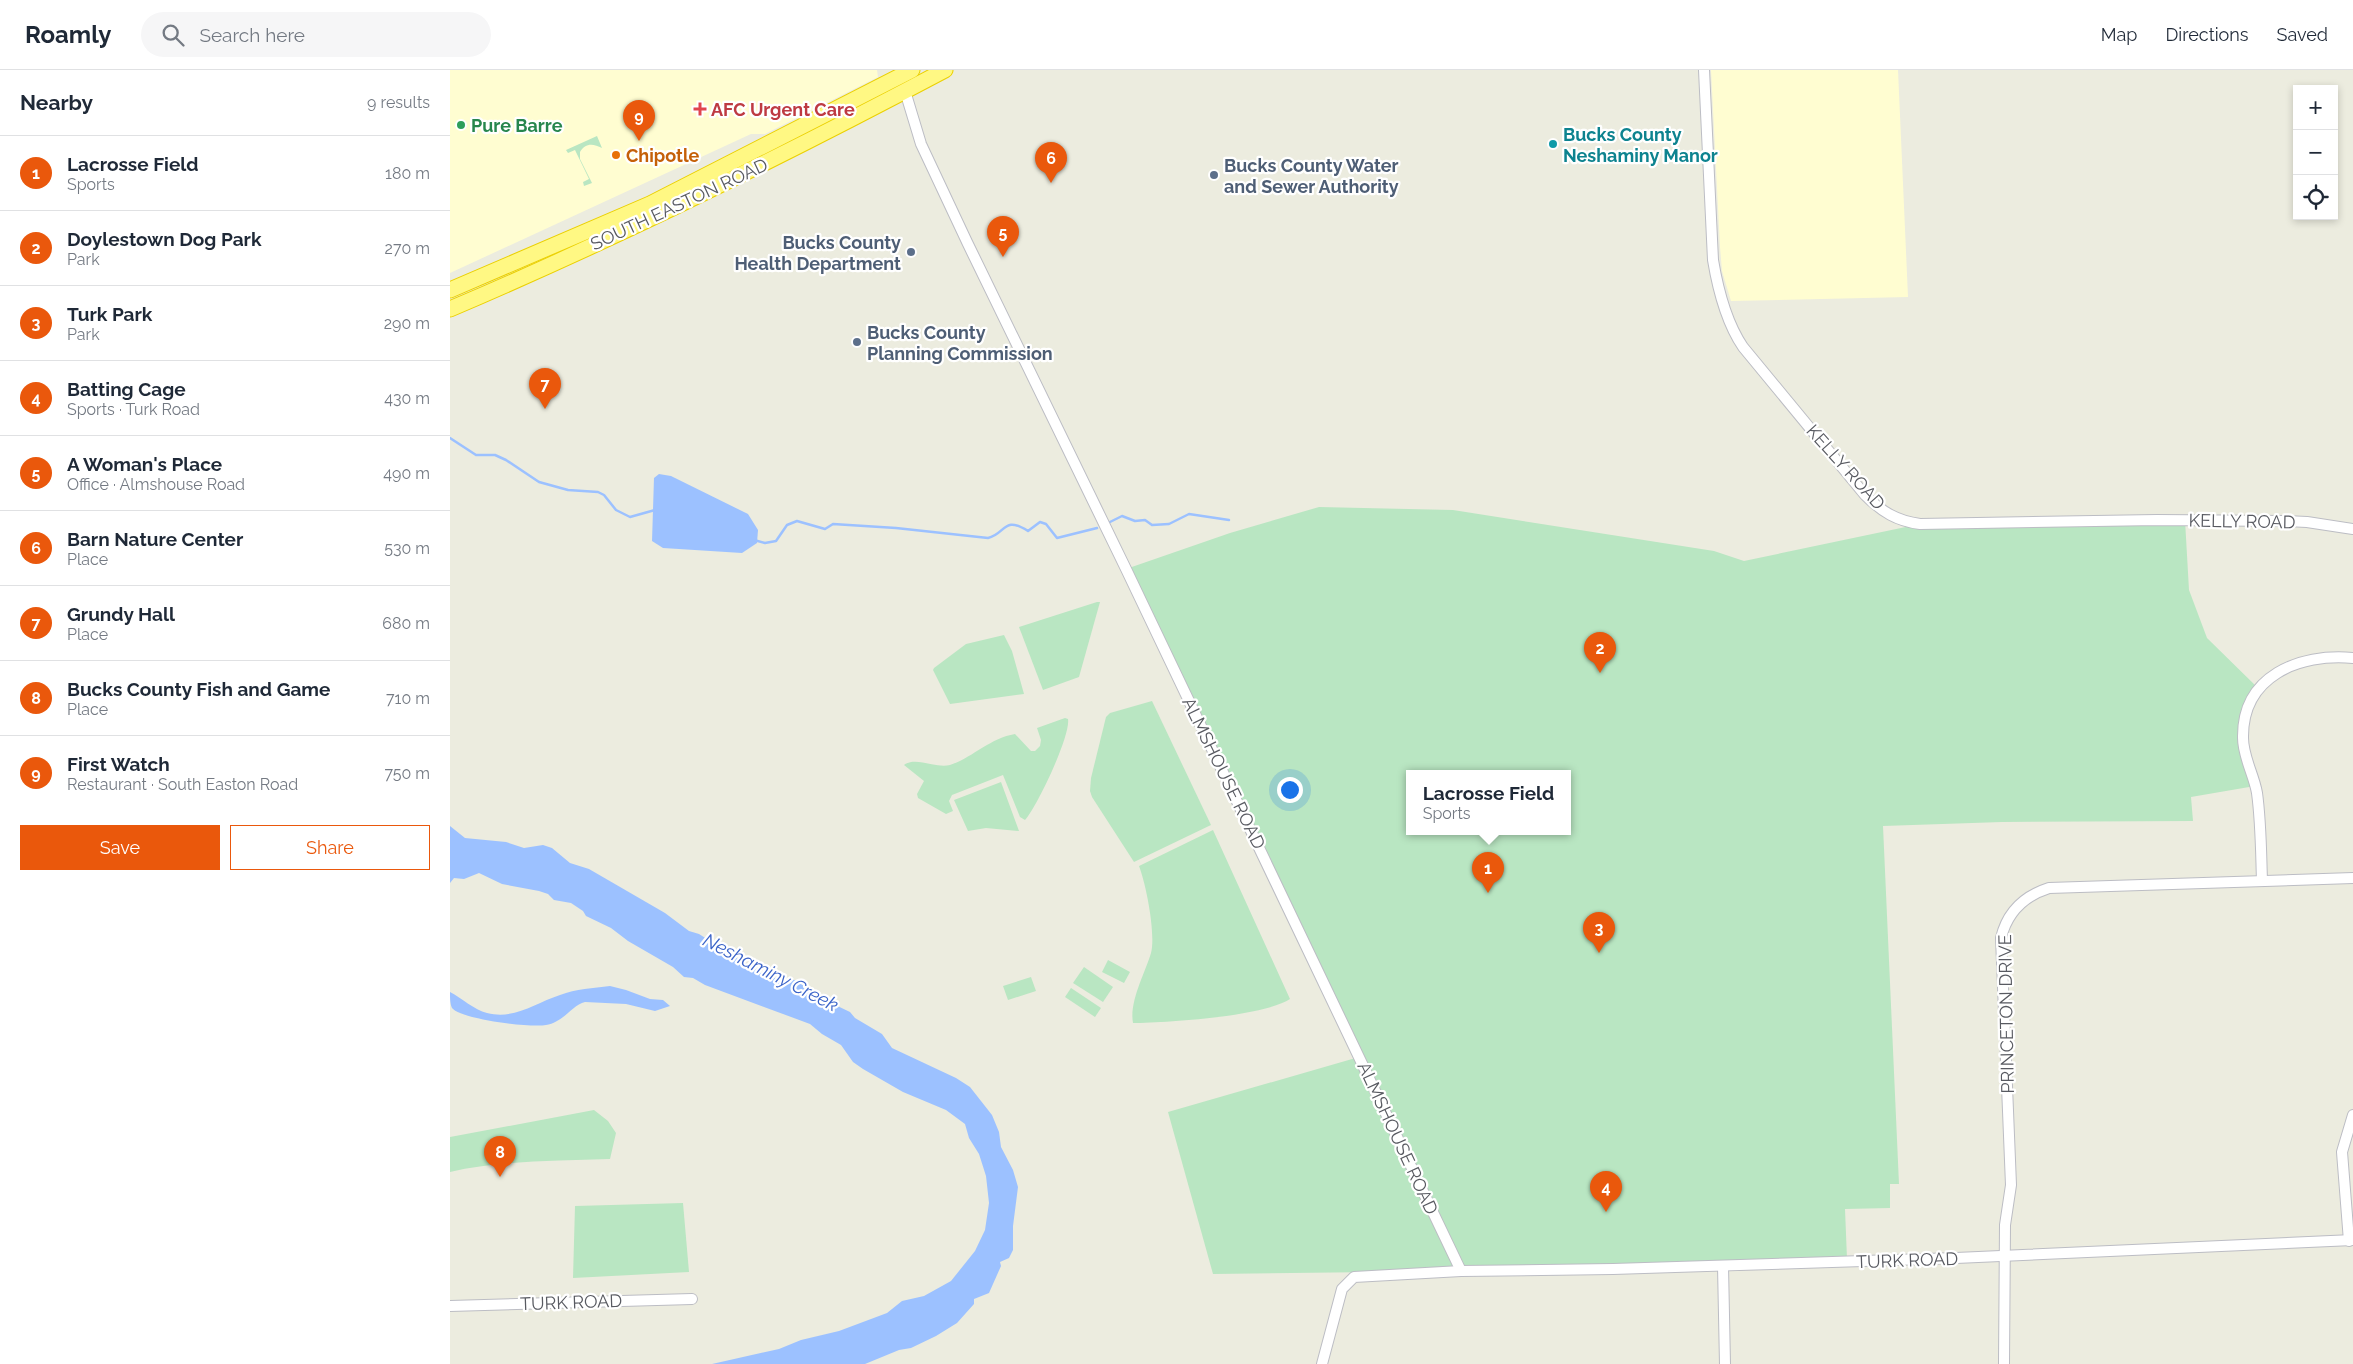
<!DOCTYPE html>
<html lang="en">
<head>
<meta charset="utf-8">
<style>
	:root { --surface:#fff; --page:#f6f6f7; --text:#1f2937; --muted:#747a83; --line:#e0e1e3; --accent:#ea580c }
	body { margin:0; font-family:Raleway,sans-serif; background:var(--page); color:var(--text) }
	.controls { position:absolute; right:15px; top:15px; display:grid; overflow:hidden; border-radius:0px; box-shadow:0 2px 8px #0003 }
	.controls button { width:45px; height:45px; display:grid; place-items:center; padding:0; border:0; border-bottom:1px solid var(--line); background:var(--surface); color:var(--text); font:25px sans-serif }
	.you { position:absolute; left:839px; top:719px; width:18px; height:18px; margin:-12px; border:4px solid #fff; border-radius:50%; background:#1a73e8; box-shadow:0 0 0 8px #1a73e833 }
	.badge { display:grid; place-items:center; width:32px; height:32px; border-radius:50%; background:var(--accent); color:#fff; font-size:16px; font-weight:700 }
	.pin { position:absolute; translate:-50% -41px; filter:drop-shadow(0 1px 2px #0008) }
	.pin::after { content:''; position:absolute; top:26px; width:18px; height:15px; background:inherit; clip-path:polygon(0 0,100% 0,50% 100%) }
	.popup { position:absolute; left:956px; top:700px; width:165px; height:65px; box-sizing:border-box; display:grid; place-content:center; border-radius:0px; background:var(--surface); filter:drop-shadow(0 1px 4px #0005); font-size:16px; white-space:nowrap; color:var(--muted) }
	.popup b { font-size:19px; color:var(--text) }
	.popup::after { content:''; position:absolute; left:50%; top:100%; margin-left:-10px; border:10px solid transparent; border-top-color:var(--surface) }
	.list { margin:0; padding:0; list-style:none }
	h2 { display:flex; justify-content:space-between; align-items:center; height:65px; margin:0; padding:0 20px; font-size:21px }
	h2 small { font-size:16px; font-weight:400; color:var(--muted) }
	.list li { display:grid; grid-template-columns:32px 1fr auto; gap:15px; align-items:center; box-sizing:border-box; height:75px; padding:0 20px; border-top:1px solid var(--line) }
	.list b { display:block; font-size:19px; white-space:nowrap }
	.list p { margin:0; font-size:16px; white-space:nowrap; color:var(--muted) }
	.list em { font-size:16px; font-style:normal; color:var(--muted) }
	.actions { display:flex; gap:10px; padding:15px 20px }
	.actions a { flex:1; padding:11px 0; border:1px solid var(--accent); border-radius:0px; text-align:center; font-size:18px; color:var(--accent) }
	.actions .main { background:var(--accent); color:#fff }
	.icon { flex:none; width:28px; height:28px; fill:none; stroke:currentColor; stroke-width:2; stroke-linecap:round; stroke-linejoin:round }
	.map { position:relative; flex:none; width:1903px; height:1294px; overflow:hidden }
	header { display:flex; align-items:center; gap:30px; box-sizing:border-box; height:70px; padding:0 25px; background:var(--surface); border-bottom:1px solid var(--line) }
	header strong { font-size:24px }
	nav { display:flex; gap:28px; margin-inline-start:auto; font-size:18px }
	.search { width:350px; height:45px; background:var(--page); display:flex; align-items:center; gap:12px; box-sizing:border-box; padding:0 18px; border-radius:28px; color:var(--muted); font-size:19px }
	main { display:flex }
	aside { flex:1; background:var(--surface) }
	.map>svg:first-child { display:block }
	.commercial { fill:#fffdd1 }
	.green { fill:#b9e6c2; fill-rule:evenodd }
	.water { fill:#9cc1ff }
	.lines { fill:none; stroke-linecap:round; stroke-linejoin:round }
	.stream { stroke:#9cc1ff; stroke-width:2.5 }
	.minor-casing { stroke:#bcbdc4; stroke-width:12 }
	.highway-casing { stroke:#ebd000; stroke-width:17 }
	.minor { stroke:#fff; stroke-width:10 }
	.highway { stroke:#fff883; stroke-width:15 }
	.health-dot { fill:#e0444e; stroke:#fff; stroke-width:2 }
	.leisure-dot { fill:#2e9e5b; stroke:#fff; stroke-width:2 }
	.culture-dot { fill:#0f9aa8; stroke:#fff; stroke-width:2 }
	.food-dot { fill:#e8710a; stroke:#fff; stroke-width:2 }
	.service-dot { fill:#5c6f8a; stroke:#fff; stroke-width:2 }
	.labels { text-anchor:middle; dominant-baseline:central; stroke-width:4.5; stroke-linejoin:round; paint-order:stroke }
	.health-label { font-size:18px; font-weight:bold; fill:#be3a42; stroke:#fff; text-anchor:start }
	.leisure-label { font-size:18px; font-weight:bold; fill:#27864d; stroke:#fff; text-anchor:start }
	.culture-label { font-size:18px; font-weight:bold; fill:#0d838f; stroke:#fff; text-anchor:start }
	.food-label { font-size:18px; font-weight:bold; fill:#c56008; stroke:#fff; text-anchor:start }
	.service-label { font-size:18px; font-weight:bold; fill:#4e5e75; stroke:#fff; text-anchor:start }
	.street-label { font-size:18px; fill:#585a61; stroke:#fff }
	.water-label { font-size:19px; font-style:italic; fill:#3a63c8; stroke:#fff }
</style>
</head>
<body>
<header>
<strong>Roamly</strong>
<div class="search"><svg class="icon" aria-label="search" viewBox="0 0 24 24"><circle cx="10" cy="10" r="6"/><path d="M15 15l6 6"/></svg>Search here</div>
<nav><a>Map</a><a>Directions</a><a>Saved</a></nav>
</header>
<main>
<aside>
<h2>Nearby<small>9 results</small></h2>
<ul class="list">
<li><span class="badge">1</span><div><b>Lacrosse Field</b><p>Sports</p></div><em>180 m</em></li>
<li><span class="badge">2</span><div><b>Doylestown Dog Park</b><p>Park</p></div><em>270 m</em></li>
<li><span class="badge">3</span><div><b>Turk Park</b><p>Park</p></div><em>290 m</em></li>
<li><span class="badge">4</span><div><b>Batting Cage</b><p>Sports · Turk Road</p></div><em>430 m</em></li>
<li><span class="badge">5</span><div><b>A Woman's Place</b><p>Office · Almshouse Road</p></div><em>490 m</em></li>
<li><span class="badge">6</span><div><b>Barn Nature Center</b><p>Place</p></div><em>530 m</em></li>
<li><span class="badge">7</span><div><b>Grundy Hall</b><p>Place</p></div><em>680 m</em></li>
<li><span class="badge">8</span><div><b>Bucks County Fish and Game</b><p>Place</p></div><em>710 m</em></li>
<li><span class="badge">9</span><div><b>First Watch</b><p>Restaurant · South Easton Road</p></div><em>750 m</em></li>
</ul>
<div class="actions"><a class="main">Save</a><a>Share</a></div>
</aside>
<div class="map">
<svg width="1903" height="1294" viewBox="0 0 1903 1294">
	<rect width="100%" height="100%" fill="#ececdf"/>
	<!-- commercial -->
	<g class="commercial">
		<path d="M 0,0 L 427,0 L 428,7 L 315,64 L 301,64 L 0,203 Z"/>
		<path d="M 1261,0 L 1448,0 L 1458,227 L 1281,231 L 1272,201 L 1270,177 Z"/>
	</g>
	<!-- green -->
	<g class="green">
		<path d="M 147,66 L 152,78 C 143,73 135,73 130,82 L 130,89 L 142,113 L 134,116 L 133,112 L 139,109 L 125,80 L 118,83 L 116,80 Z"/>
		<path d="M 869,437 L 1003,440 L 1264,481 L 1294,491 L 1470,454 L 1735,450 L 1739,520 L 1757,568 L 1809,619 L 1793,653 L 1805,716 L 1741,727 L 1743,751 L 1552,752 L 1433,756 L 1449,1114 L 1440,1114 L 1440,1138 L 1395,1139 L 1397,1189 L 1011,1201 L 763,1204 L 718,1042 L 909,987 L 676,499 L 780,463 ZM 959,704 L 1117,704 L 1117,762 L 959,762 Z"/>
		<path d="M 647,532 L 650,532 L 629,607 L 593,620 L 569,557 Z"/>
		<path d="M 554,565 L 562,581 L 574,624 L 500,634 L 483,600 L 484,598 L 516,574 Z"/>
		<path d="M 702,631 L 761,755 L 684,792 L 642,727 L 640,721 L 641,708 L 656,647 L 660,643 Z"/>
		<path d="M 615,648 L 618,649 C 621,665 587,737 575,750 L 570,747 L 553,705 L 502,725 L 499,731 L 503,741 L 496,744 L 468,728 L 467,724 L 474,711 L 454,695 C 466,686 486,699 500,695 C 522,688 540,668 565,664 L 581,681 L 585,681 L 590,676 L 591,670 L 587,658 Z"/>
		<path d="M 551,712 L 569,761 L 536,758 L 518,761 L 504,730 Z"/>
		<path d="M 763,760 L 840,929 C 815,946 716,953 683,953 C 679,932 695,903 701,883 C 706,864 696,814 689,796 Z"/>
		<path d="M 658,890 L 680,902 L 674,913 L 652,902 Z"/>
		<path d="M 634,897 L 663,917 L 653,932 L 623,913 Z"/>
		<path d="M 581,907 L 586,921 L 558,930 L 553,916 Z"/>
		<path d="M 621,918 L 651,938 L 645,947 L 615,927 Z"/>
		<path d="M 144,1040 L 158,1051 L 166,1063 L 160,1089 C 107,1091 52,1090 0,1102 L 0,1067 Z"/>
		<path d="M 233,1133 L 239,1202 L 123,1208 L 125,1136 Z"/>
	</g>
	<!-- water -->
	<g class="water">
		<path d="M 209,404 L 221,406 L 298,444 L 308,460 L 307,473 L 292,483 L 213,478 L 202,471 L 204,408 Z"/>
		<path d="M 0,756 L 15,768 L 56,772 L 74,778 L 93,775 L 102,778 L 120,793 L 139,799 L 215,843 L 239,861 L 249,864 L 311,903 L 328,909 L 345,910 L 377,931 L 400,942 L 405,948 L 432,964 L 442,978 L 506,1008 L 520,1017 L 542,1045 L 549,1062 L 551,1077 L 563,1100 L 568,1117 L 563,1156 L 563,1180 L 559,1188 L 550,1192 L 551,1196 L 539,1223 L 524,1229 L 524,1234 L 507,1253 L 486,1266 L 461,1278 L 449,1280 L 415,1294 L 262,1294 L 329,1279 L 351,1270 L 389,1261 L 437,1243 L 452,1231 L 474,1226 L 501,1211 L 525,1181 L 535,1160 L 539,1133 L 536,1106 L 529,1084 L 519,1068 L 515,1054 L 496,1040 L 453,1022 L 413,999 L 403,992 L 391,975 L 372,964 L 360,954 L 255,915 L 243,908 L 234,907 L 223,897 L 178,871 L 161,858 L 136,846 L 133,841 L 121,833 L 104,830 L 98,824 L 89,821 L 52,814 L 29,803 L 14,809 L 4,808 L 0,813 Z"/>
		<path d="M 160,916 L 176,920 L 200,929 L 213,930 L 220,936 L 205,941 L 176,934 L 135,932 C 122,935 114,952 96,955 C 80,958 10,949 2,938 C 0,934 0,927 0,922 C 12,928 24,940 37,943 C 65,950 85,933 110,925 C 126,919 143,918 160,916 Z"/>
	</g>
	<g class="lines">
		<!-- stream -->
		<g class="stream">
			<path d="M 0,368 L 26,385 L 45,385 L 56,390 L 89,412 L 118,420 L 148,422 L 154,425 L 166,440 L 180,447 L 205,440"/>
			<path d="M 660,452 L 672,446 L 685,451 L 695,450 L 702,455 L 719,454 L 739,444 L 779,450"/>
			<path d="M 304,470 L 315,473 L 326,471 L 337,455 L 347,451 L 375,459 L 383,454 L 446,458 L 538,468 C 556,464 553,445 578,461 L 590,452 L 596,454 L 607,468 L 647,458"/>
		</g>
		<!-- minor casing -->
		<g class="minor-casing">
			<g id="minor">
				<path d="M 1254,0 L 1263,190 C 1268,220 1276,252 1293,277 L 1415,425 C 1432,442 1447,451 1470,454 L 1707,450 L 1835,451 L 1857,452 L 1903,459"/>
				<path d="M 455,21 L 471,74 L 517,172 L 676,499 L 1011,1201"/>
				<path d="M 1812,811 C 1811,782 1811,752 1807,723 C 1804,705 1793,687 1793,668 C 1792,606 1849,583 1903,588"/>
				<path d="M 1899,1171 L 1892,1082 L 1903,1045"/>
				<path d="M 1273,1196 L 1275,1294"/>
				<path d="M 0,1236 L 242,1229"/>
				<path d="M 872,1294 L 892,1219 L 904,1207 L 1011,1201 L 1163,1199 L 1506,1188 L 1903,1170"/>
				<path d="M 1554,1294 L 1555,1155 L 1561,1115 L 1551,868 C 1557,843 1574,826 1599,818 L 1903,808"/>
			</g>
		</g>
		<!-- highway casing -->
		<g class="highway-casing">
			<g id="highway">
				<path d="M 0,220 L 200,134 L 462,0"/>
				<path d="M 0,239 C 169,167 333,86 495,0"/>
			</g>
		</g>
		<!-- minor -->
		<use href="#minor" class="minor"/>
		<!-- highway -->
		<use href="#highway" class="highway"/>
	</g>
	<!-- markers -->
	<path class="health-dot" d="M247.5 31.5h5v5h5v5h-5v5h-5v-5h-5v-5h5z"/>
	<circle class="leisure-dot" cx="11" cy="55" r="5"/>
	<circle class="culture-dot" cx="1103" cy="74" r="5"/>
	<circle class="food-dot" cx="166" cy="85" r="5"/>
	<g class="service-dot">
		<circle cx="764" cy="105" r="5"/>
		<circle cx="461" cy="182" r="5"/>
		<circle cx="407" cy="272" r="5"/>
	</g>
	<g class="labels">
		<!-- health labels -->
		<g class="health-label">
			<text x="261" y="39">AFC Urgent Care</text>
		</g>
		<!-- leisure labels -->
		<g class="leisure-label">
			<text x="21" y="55">Pure Barre</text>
		</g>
		<!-- culture labels -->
		<g class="culture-label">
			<text x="1113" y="64">Bucks County<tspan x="1113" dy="21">Neshaminy Manor</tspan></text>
		</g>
		<!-- food labels -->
		<g class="food-label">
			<text x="176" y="85">Chipotle</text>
		</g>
		<!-- service labels -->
		<g class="service-label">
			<text x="774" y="95">Bucks County Water<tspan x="774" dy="21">and Sewer Authority</tspan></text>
			<text x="451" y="172" text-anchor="end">Bucks County<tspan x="451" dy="21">Health Department</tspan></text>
			<text x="417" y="262">Bucks County<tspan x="417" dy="21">Planning Commission</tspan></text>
		</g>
		<!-- street labels -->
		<g class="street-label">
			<text transform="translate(229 134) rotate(-25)">SOUTH EASTON ROAD</text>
			<text transform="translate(1396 397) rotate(48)">KELLY ROAD</text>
			<text transform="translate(1792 451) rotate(1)">KELLY ROAD</text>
			<text transform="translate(774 703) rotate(64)">ALMSHOUSE ROAD</text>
			<text transform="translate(1556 944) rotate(-91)">PRINCETON DRIVE</text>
			<text transform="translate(948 1068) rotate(65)">ALMSHOUSE ROAD</text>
			<text transform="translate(1457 1190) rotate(-2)">TURK ROAD</text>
			<text transform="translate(121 1232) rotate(-2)">TURK ROAD</text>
		</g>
		<!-- water labels -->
		<g class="water-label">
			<text transform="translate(321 902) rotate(27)">Neshaminy Creek</text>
		</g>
	</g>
</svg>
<div class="controls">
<button>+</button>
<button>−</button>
<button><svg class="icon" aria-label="locate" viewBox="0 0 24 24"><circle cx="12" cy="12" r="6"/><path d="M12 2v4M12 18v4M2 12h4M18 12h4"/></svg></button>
</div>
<div class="you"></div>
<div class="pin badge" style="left:1038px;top:823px">1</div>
<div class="popup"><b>Lacrosse Field</b>Sports</div>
<div class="pin badge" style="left:1150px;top:603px">2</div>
<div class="pin badge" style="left:1149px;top:883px">3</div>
<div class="pin badge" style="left:1156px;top:1142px">4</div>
<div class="pin badge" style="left:553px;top:187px">5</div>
<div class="pin badge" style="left:601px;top:113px">6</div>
<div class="pin badge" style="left:95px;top:339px">7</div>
<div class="pin badge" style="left:50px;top:1107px">8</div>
<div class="pin badge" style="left:189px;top:71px">9</div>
</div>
</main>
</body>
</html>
